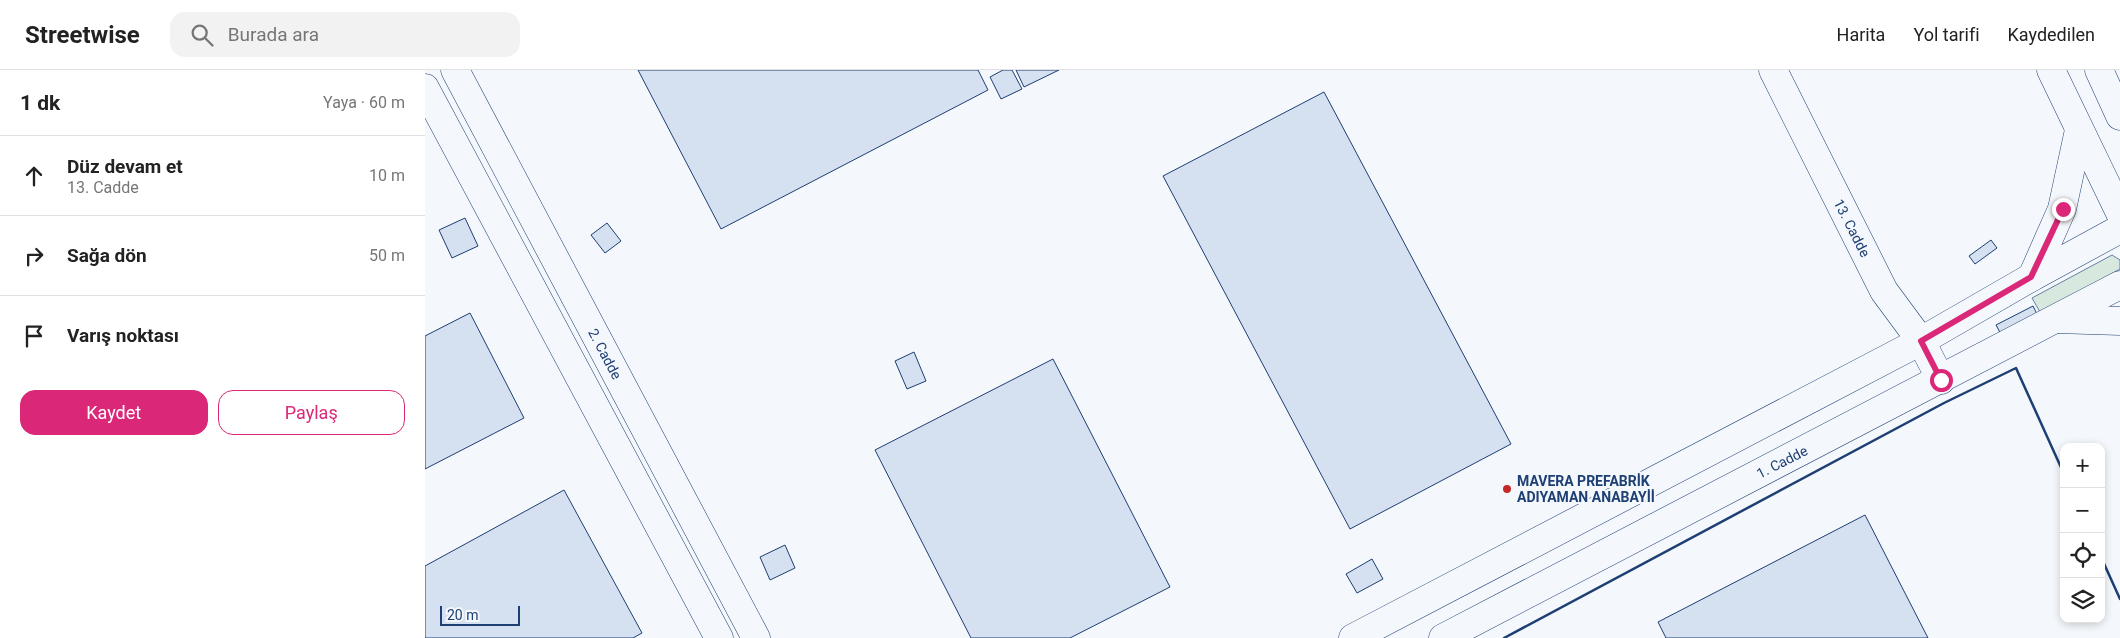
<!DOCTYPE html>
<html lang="tr">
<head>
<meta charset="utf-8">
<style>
	:root { --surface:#fff; --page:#f2f2f2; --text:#222; --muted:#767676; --line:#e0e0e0; --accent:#db2777 }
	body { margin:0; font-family:Roboto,sans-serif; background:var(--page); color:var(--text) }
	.controls { position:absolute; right:15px; bottom:15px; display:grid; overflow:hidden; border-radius:10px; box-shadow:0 2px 8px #0003 }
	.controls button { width:45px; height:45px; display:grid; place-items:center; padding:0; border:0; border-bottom:1px solid var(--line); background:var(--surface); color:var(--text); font:25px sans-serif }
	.scale { position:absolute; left:15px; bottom:12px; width:80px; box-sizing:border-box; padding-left:5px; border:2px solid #1d3f73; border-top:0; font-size:14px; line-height:18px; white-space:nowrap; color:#1d3f73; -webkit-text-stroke:4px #f4f7fb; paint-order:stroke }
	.stop { position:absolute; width:15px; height:15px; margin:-11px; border:4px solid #db2777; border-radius:50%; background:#fff }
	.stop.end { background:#db2777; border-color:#fff; box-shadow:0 1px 5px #0008 }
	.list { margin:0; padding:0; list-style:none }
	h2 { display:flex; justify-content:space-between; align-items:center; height:65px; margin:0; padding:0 20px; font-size:21px }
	h2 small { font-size:16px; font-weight:400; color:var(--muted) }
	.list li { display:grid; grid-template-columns:32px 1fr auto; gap:15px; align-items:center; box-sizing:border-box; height:80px; padding:0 20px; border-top:1px solid var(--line) }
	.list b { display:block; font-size:19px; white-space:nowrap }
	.list p { margin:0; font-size:16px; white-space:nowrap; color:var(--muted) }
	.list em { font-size:16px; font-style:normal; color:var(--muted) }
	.actions { display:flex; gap:10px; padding:15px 20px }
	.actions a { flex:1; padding:11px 0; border:1px solid var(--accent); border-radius:15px; text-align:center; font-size:18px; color:var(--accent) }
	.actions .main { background:var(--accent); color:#fff }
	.icon { flex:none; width:28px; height:28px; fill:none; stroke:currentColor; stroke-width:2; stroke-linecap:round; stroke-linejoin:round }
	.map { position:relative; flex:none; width:1695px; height:568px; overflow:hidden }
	header { display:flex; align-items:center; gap:30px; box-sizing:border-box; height:70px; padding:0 25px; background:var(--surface); border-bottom:1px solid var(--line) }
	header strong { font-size:24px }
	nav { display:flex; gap:28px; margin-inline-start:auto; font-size:18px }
	.search { width:350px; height:45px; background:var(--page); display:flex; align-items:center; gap:12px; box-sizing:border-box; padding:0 18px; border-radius:15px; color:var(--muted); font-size:19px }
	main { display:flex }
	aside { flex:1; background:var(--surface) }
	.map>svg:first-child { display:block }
	.green { fill:#d7e8df; stroke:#687fa3 }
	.building { fill:#d5e0f0; stroke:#1d3f73 }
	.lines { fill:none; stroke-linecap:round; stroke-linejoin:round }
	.minor-casing { stroke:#1d3f73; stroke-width:29 }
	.major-casing { stroke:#1d3f73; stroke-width:29 }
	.minor { stroke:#f4f7fb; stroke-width:28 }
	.major { stroke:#f4f7fb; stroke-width:28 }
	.wall { stroke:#1d3f73; stroke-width:2.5 }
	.route { stroke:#db2777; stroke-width:6 }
	.poi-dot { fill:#c62828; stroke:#f4f7fb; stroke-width:2 }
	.labels { text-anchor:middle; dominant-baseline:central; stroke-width:4; stroke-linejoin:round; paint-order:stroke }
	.street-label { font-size:14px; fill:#1d3f73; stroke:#f4f7fb }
	.poi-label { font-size:14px; font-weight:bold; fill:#1d3f73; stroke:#f4f7fb; text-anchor:start }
</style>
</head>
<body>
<header>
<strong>Streetwise</strong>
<div class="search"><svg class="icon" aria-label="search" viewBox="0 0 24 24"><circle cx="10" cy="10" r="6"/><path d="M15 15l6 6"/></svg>Burada ara</div>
<nav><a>Harita</a><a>Yol tarifi</a><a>Kaydedilen</a></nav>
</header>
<main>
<aside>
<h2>1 dk<small>Yaya · 60 m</small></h2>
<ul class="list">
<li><svg class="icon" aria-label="ahead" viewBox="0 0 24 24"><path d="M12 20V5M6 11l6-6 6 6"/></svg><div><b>Düz devam et</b><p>13. Cadde</p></div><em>10 m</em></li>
<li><svg class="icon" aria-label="right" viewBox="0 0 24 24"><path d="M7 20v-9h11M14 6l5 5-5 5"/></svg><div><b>Sağa dön</b></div><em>50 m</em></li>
<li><svg class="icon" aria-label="arrive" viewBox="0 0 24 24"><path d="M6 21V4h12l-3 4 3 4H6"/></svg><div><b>Varış noktası</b></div></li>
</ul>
<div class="actions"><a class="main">Kaydet</a><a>Paylaş</a></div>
</aside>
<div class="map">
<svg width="1695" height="568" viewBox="0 0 1695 568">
	<rect width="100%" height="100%" fill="#f4f7fb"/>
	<!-- green -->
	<path class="green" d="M 1687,185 L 1695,190 L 1695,199 L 1615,242 L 1607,228 Z"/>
	<!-- building -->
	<g class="building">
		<path d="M 213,0 L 553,0 L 563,20 L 296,159 Z"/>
		<path d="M 578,0 L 587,0 L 597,19 L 576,29 L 565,7 Z"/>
		<path d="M 591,0 L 634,0 L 599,17 Z"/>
		<path d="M 899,22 L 1086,374 L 925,459 L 738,106 Z"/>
		<path d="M 40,148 L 53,176 L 27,188 L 14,160 Z"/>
		<path d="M 182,153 L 196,171 L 180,183 L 166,165 Z"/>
		<path d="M 1566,170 L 1572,178 L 1550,194 L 1544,186 Z"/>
		<path d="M 1608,236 L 1615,250 L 1579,270 L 1571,255 Z"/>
		<path d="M 45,243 L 99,348 L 0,399 L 0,266 Z"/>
		<path d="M 489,282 L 501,311 L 482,319 L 470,291 Z"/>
		<path d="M 628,289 L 745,517 L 645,568 L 546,568 L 450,380 Z"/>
		<path d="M 139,420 L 217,563 L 208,568 L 0,568 L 0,496 Z"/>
		<path d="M 1440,445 L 1503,568 L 1241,568 L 1233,552 Z"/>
		<path d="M 360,475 L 370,498 L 345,510 L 335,487 Z"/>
		<path d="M 947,489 L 958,509 L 932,523 L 921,504 Z"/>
	</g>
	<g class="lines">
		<!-- minor casing -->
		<g class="minor-casing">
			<g id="minor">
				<path d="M 30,0 L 331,568"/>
				<path d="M 1348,0 L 1459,221 L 1496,271 L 1516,310"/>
				<path d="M 0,18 L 294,568"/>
				<path d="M 928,568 L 1496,271 L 1607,207 L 1695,159"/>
				<path d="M 1018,568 L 1695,215"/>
			</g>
		</g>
		<!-- major casing -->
		<g class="major-casing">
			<g id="major">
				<path d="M 1626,0 L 1695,143"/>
				<path d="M 1674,0 L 1695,46"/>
				<path d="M 1607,207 L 1637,139 L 1654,60"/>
				<path d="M 1631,249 L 1695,251"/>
			</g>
		</g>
		<!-- minor -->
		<use href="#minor" class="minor"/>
		<!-- major -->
		<use href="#major" class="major"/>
		<!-- wall -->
		<g class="wall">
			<path d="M 1676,487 L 1695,529"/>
			<path d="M 1079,568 L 1519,333 L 1591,298 L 1639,404"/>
		</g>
	</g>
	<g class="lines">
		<!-- route -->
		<path class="route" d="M 1516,310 L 1496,271 L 1606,207 L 1638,139"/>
	</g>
	<!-- markers -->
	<circle class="poi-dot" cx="1082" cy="419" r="5"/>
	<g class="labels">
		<!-- street labels -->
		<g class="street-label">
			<text transform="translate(1427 158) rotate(63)">13. Cadde</text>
			<text transform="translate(180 284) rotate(62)">2. Cadde</text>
			<text transform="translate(1357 392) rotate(-27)">1. Cadde</text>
		</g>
		<!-- poi labels -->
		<g class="poi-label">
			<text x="1092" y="411">MAVERA PREFABRİK<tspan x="1092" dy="16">ADIYAMAN ANABAYİİ</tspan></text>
		</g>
	</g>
</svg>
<div class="controls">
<button>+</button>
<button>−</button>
<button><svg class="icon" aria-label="locate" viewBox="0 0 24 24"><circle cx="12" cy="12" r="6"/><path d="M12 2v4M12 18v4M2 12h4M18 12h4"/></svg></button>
<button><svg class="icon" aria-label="layers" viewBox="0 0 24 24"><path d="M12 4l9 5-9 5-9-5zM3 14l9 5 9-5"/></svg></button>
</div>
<div class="scale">20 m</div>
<div class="stop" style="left:1516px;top:310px"></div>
<div class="stop end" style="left:1638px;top:139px"></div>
</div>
</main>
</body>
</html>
